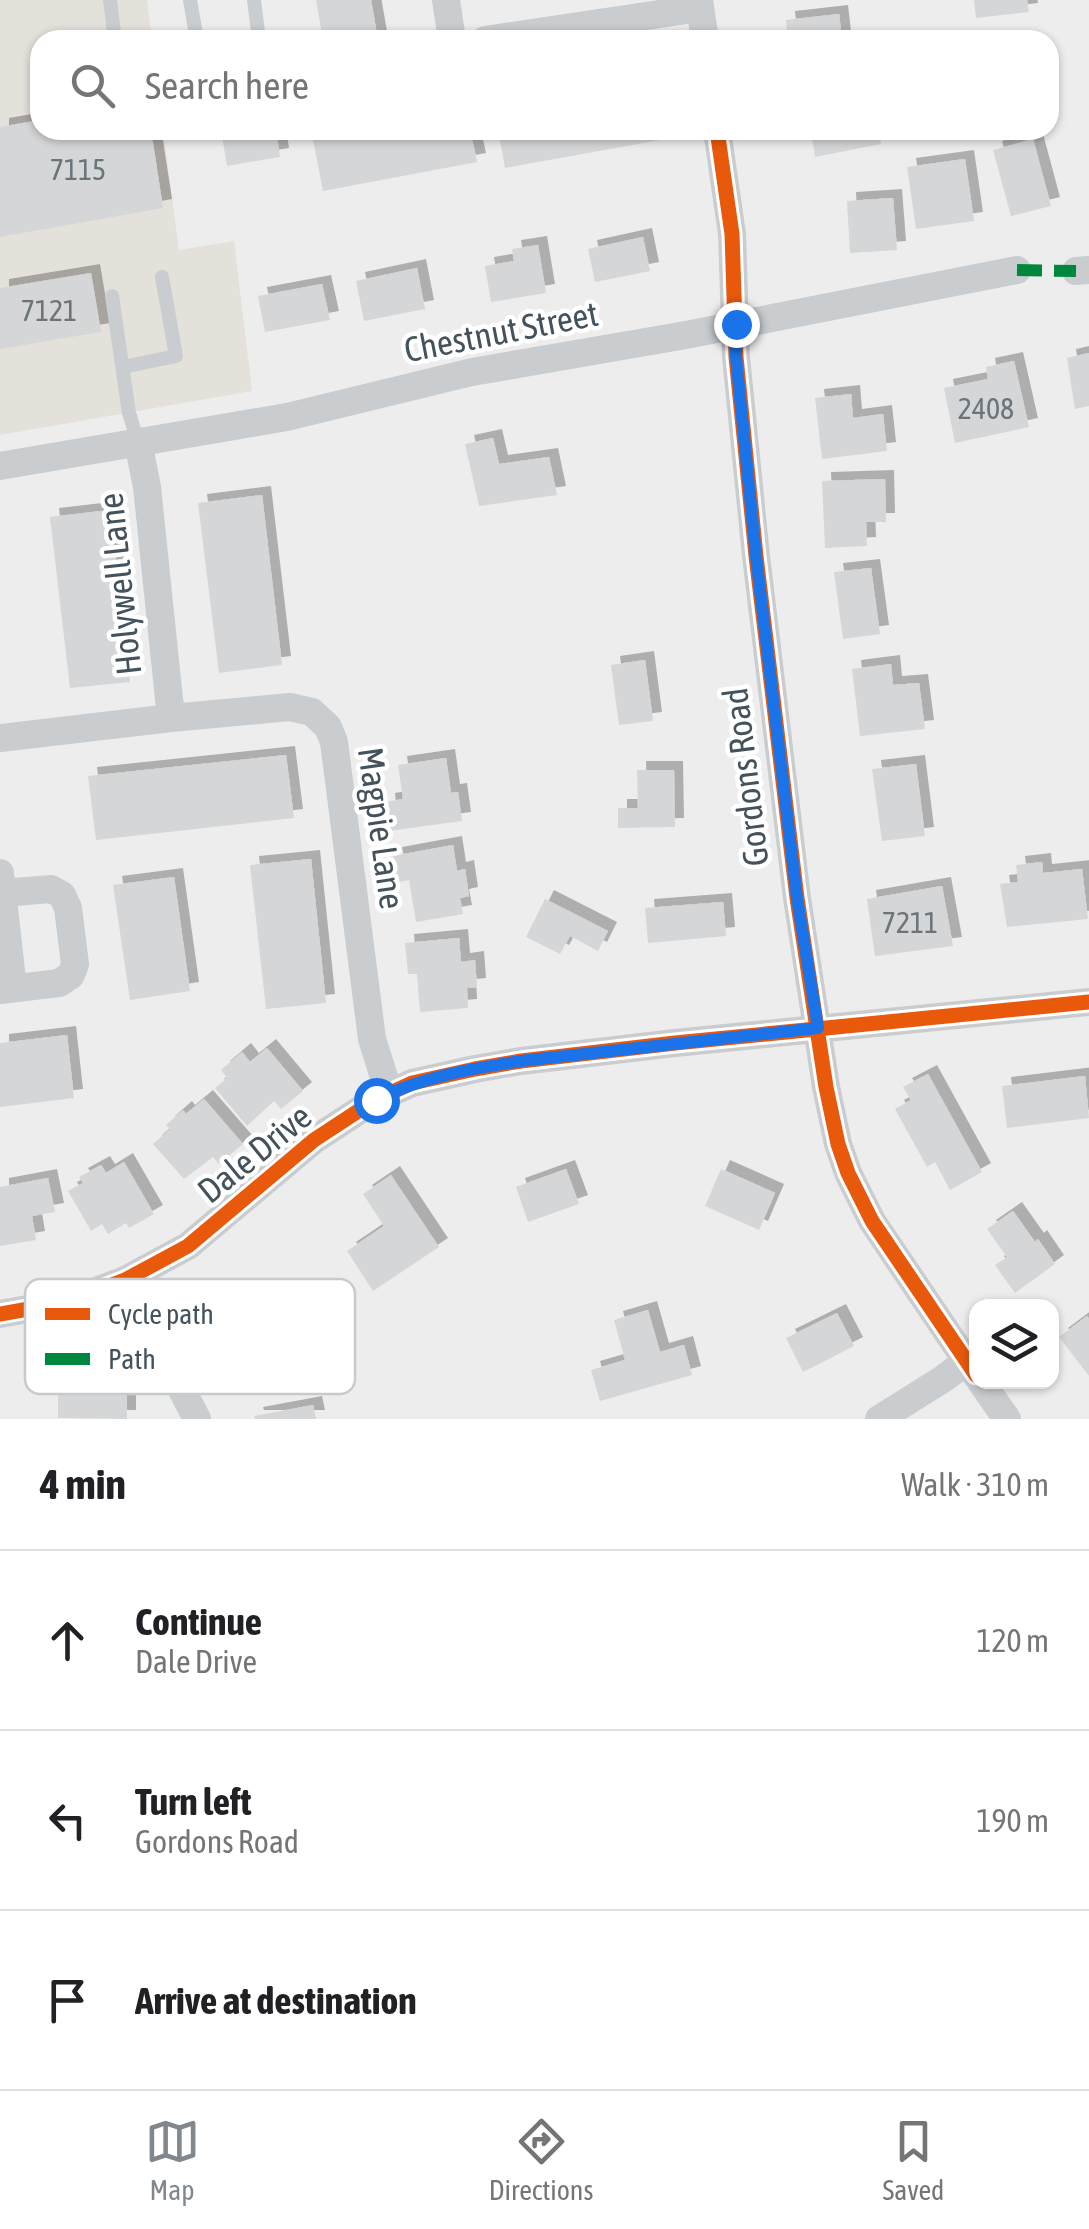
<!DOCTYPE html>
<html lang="en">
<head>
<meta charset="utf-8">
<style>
	:root { --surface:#fff; --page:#f2f2f2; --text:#202124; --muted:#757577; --line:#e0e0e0; --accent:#80888e }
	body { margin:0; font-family:"Asap Condensed",sans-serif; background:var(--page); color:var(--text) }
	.controls { position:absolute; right:30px; bottom:30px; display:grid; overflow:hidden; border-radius:20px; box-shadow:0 2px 8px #0004 }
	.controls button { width:90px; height:90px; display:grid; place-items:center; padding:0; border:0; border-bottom:2px solid var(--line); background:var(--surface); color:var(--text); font:50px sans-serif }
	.stop { position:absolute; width:30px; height:30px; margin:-22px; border:8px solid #1a73e8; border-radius:50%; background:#fff }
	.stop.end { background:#1a73e8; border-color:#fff; box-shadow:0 2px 10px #0008 }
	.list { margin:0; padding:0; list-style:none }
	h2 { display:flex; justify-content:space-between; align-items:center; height:130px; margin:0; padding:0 40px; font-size:42px }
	h2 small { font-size:32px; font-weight:400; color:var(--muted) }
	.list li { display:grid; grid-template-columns:65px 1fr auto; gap:30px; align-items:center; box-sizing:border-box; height:180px; padding:0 40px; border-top:2px solid var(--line) }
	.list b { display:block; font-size:38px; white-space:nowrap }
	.list p { margin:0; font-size:32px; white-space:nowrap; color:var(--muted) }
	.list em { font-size:32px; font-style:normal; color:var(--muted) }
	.icon { flex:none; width:55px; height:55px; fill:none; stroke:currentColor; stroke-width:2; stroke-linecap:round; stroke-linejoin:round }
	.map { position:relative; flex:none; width:1089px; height:1419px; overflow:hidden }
	.search { position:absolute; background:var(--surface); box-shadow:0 2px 8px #0004; left:30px; right:30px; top:30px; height:110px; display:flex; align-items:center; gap:25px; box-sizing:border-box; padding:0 35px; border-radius:30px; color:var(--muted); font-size:38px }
	.sheet { height:670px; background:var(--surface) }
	nav { display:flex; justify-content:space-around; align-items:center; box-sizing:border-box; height:140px; border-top:2px solid var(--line); background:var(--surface); font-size:28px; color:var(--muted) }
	nav a { display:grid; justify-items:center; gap:5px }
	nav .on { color:var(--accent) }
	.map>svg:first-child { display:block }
	.commercial { fill:#e4e0da }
	.building { fill:#d5d6d7; filter:url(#shadow) }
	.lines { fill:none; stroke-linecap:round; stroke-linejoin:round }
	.lane { stroke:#c9cdcf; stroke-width:14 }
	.street { stroke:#c9cdcf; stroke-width:28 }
	.quiet { stroke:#00873e; stroke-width:12; stroke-dasharray:25 12; stroke-linecap:butt }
	.cycleway-casing { stroke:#fff; stroke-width:21 }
	.cycleway { stroke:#e8590c; stroke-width:15 }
	.route { stroke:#1a73e8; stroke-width:12 }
	.labels { text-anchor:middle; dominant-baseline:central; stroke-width:9; stroke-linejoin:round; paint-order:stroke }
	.number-label { font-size:30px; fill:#6a747b }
	.street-label { font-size:35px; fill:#44525b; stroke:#fff }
	.key { fill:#fff; stroke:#c7cbce; stroke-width:2.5 }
	.key-label { font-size:28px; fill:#44525b }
</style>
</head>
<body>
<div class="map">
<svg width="1089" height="1419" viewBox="0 0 1089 1419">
	<defs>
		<filter id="shadow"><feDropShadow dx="9" dy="-9" stdDeviation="0" flood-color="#0004"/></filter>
	</defs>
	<rect width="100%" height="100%" fill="#eeeded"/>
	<!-- commercial -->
	<path class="commercial" d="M 0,0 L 147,0 L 152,40 L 40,40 L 40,130 L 163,130 L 179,250 L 234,241 L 252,391 L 0,435 Z"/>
	<!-- building -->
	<g class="building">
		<path d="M 316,0 L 371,0 L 378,40 L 323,40 Z"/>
		<path d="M 974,0 L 1027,0 L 1029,12 L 976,18 Z"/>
		<path d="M 839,14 L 842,40 L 788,40 L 786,20 Z"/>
		<path d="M 40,120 L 40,130 L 151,130 L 163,208 L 0,237 L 0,127 Z"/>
		<path d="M 221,130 L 276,130 L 280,157 L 227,166 Z"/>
		<path d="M 363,130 L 470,130 L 477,162 L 323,191 L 313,140 Z"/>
		<path d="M 498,130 L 658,130 L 660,140 L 505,168 Z"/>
		<path d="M 811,130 L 878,130 L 881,144 L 815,157 Z"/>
		<path d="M 1033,139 L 1051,206 L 1011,216 L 993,150 Z"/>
		<path d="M 965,159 L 974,221 L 916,229 L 907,167 Z"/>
		<path d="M 893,198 L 897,250 L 850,253 L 847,201 Z"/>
		<path d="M 643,237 L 650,271 L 595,282 L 588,249 Z"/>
		<path d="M 538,245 L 546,293 L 491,302 L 485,266 L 514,261 L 512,249 Z"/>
		<path d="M 417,268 L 425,309 L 364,321 L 356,281 Z"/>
		<path d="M 91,273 L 101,332 L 0,349 L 0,288 Z"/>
		<path d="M 322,284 L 330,320 L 265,332 L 258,296 Z"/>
		<path d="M 1089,353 L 1089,406 L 1075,409 L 1067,358 Z"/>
		<path d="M 1014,361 L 1029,427 L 955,443 L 944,388 L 988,379 L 986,367 Z"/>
		<path d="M 851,394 L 853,418 L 883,414 L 887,451 L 822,459 L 815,398 Z"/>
		<path d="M 493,438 L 499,464 L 549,457 L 557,495 L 479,506 L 465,444 Z"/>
		<path d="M 885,479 L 886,522 L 866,522 L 867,546 L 825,548 L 822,481 Z"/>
		<path d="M 262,495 L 282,665 L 219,673 L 198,503 Z"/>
		<path d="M 110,510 L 130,682 L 70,688 L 50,517 Z"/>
		<path d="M 871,568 L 880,634 L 843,639 L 834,572 Z"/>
		<path d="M 645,660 L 653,721 L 619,725 L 611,665 Z"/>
		<path d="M 891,664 L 893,685 L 919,683 L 925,729 L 860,736 L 852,669 Z"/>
		<path d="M 286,755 L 294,818 L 96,840 L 88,776 Z"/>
		<path d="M 446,758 L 451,793 L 458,792 L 462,821 L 389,831 L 386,802 L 403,799 L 398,765 Z"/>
		<path d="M 916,764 L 925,836 L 882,841 L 872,769 Z"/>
		<path d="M 637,770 L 674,770 L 675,827 L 618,828 L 618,808 L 638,808 Z"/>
		<path d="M 453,845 L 457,871 L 465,869 L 469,896 L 460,898 L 463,914 L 416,922 L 409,880 L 398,882 L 393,856 Z"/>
		<path d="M 311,859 L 326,1003 L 266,1009 L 250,865 Z"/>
		<path d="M 1042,862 L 1043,873 L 1082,869 L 1088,919 L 1007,927 L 1000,884 L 1018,882 L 1016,865 Z"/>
		<path d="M 174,877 L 190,991 L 130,1000 L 113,885 Z"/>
		<path d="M 942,886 L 953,946 L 875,956 L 867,899 Z"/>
		<path d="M 545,899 L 608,931 L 598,951 L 570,936 L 560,954 L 526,937 Z"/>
		<path d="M 723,902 L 726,936 L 648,943 L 645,908 Z"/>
		<path d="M 459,938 L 461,962 L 475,960 L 477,987 L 467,988 L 468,1008 L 420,1012 L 417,974 L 408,974 L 405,943 Z"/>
		<path d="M 67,1035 L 74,1098 L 0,1107 L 0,1043 Z"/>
		<path d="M 267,1048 L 303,1091 L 281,1109 L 274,1101 L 247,1126 L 215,1088 L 227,1078 L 221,1070 L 242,1052 L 250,1062 Z"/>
		<path d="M 928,1074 L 982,1172 L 950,1190 L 935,1162 L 927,1167 L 895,1109 L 911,1100 L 903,1087 Z"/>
		<path d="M 1085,1076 L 1089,1118 L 1007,1128 L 1002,1086 Z"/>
		<path d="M 204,1099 L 243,1144 L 219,1164 L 213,1157 L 184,1179 L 153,1144 L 170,1129 L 166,1125 L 183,1110 L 186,1114 Z"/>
		<path d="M 124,1162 L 154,1214 L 129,1228 L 126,1223 L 108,1234 L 102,1224 L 91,1231 L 68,1191 L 83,1183 L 79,1177 L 101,1165 L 106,1173 Z"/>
		<path d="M 566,1169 L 579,1204 L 528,1222 L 516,1187 Z"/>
		<path d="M 721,1169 L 775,1193 L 759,1230 L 705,1206 Z"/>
		<path d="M 391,1175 L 439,1247 L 373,1291 L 347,1251 L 384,1226 L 363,1194 Z"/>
		<path d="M 48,1178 L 55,1212 L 32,1216 L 36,1240 L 0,1246 L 0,1187 Z"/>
		<path d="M 1013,1211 L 1035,1242 L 1038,1239 L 1055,1264 L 1015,1293 L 995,1265 L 1007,1257 L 987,1229 Z"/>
		<path d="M 648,1310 L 660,1352 L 684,1345 L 692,1375 L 600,1401 L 591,1370 L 625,1360 L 614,1320 Z"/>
		<path d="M 837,1313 L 854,1346 L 803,1372 L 786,1338 Z"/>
		<path d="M 1087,1316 L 1089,1319 L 1089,1376 L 1059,1337 Z"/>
		<path d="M 58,1368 L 127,1369 L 127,1419 L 58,1418 Z"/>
		<path d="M 313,1405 L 316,1419 L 255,1419 L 254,1416 Z"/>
	</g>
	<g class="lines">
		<!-- lane -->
		<g class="lane">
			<path d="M 110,0 L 115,40"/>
			<path d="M 190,0 L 197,40"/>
			<path d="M 254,0 L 259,40"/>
			<path d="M 112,296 L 129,413 L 138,442"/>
			<path d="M 123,367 L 176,356 L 162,277"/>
		</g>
		<!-- street -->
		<g class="street">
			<path d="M 446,0 L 452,40"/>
			<path d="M 699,0 L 705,40"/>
			<path d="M 485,40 L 700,8"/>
			<path d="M 717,130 L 732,234 L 736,357 L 756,556 L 797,898 L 826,1087 L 838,1144 L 848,1173 L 872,1221 L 976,1375"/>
			<path d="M 1076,271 L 1089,270"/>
			<path d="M 138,442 L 147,487 L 171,718"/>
			<path d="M 0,466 L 287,417 L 472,372 L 686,335 L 1017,270"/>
			<path d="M 0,738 L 171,718 L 290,707 L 312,712 L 328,727 L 334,742 L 372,1039 L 389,1093"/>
			<path d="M 0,873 L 13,988"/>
			<path d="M 0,990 L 59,983 L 71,975 L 75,964 L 68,908 L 62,895 L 51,889 L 2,893"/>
			<path d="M 125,1280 L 197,1419"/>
			<path d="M 0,1314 L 67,1302 L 125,1280 L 188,1246 L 314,1140 L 375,1100 L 412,1083 L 475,1069 L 521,1061 L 675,1043 L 1089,1002"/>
			<path d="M 981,1382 L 1007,1419"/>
			<path d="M 879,1419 L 943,1379 L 967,1361"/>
		</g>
		<!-- quiet -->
		<path class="quiet" d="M 1017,270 L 1076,271"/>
		<!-- cycleway casing -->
		<g class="cycleway-casing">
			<g id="cycleway">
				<path d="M 717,130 L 732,234 L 736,357 L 756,556 L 797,898 L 826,1087 L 838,1144 L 848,1173 L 872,1221 L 976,1375"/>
				<path d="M 0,1314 L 67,1302 L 125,1280 L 188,1246 L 314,1140 L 375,1100 L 412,1083 L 475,1069 L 521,1061 L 675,1043 L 1089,1002"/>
			</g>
		</g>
		<!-- cycleway -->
		<use href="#cycleway" class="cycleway"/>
	</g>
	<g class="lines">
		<!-- route -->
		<path class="route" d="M 376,1100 C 421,1077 471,1069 521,1061 L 818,1028 L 797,898 L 756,556 L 736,357 L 736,324"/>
	</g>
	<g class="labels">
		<!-- number labels -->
		<g class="number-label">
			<text x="78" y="169">7115</text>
			<text x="49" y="310">7121</text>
			<text x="986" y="408">2408</text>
			<text x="910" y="922">7211</text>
		</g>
		<!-- street labels -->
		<g class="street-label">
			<text transform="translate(501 331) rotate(-11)">Chestnut Street</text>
			<text transform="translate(119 584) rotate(-96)">Holywell Lane</text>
			<text transform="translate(745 777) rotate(-97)">Gordons Road</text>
			<text transform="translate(382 828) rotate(82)">Magpie Lane</text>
			<text transform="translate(254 1153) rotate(-39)">Dale Drive</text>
		</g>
	</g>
	<!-- legend -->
	<rect x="25" y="1279" width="330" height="115" rx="15" class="key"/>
	<rect x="45" y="1308" width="45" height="12" fill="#e8590c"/>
	<rect x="45" y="1353" width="45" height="12" fill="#00873e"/>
	<g class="key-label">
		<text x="108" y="1324">Cycle path</text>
		<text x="108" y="1369">Path</text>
	</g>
</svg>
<div class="controls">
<button><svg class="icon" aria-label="layers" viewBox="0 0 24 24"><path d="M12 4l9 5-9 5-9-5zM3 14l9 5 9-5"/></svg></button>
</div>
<div class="stop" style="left:376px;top:1100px"></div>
<div class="stop end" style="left:736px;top:324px"></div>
<div class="search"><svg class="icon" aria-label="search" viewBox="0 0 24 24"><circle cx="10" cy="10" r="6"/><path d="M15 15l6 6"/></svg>Search here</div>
</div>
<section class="sheet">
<h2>4 min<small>Walk · 310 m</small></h2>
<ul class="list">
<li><svg class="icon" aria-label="ahead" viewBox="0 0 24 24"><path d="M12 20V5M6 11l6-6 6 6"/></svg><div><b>Continue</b><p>Dale Drive</p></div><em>120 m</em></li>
<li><svg class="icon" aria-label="left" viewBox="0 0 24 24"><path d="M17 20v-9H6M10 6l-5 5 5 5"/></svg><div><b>Turn left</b><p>Gordons Road</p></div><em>190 m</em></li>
<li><svg class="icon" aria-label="arrive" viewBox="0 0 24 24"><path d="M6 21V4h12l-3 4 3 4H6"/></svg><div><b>Arrive at destination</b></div></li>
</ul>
</section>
<nav>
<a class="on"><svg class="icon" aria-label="map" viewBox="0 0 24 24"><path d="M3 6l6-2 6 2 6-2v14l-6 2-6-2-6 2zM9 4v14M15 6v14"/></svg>Map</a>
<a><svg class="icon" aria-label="directions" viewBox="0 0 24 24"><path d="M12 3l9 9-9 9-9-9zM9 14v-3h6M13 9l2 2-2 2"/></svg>Directions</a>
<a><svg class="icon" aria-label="saved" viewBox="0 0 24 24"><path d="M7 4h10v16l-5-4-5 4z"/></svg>Saved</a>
</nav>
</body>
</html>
